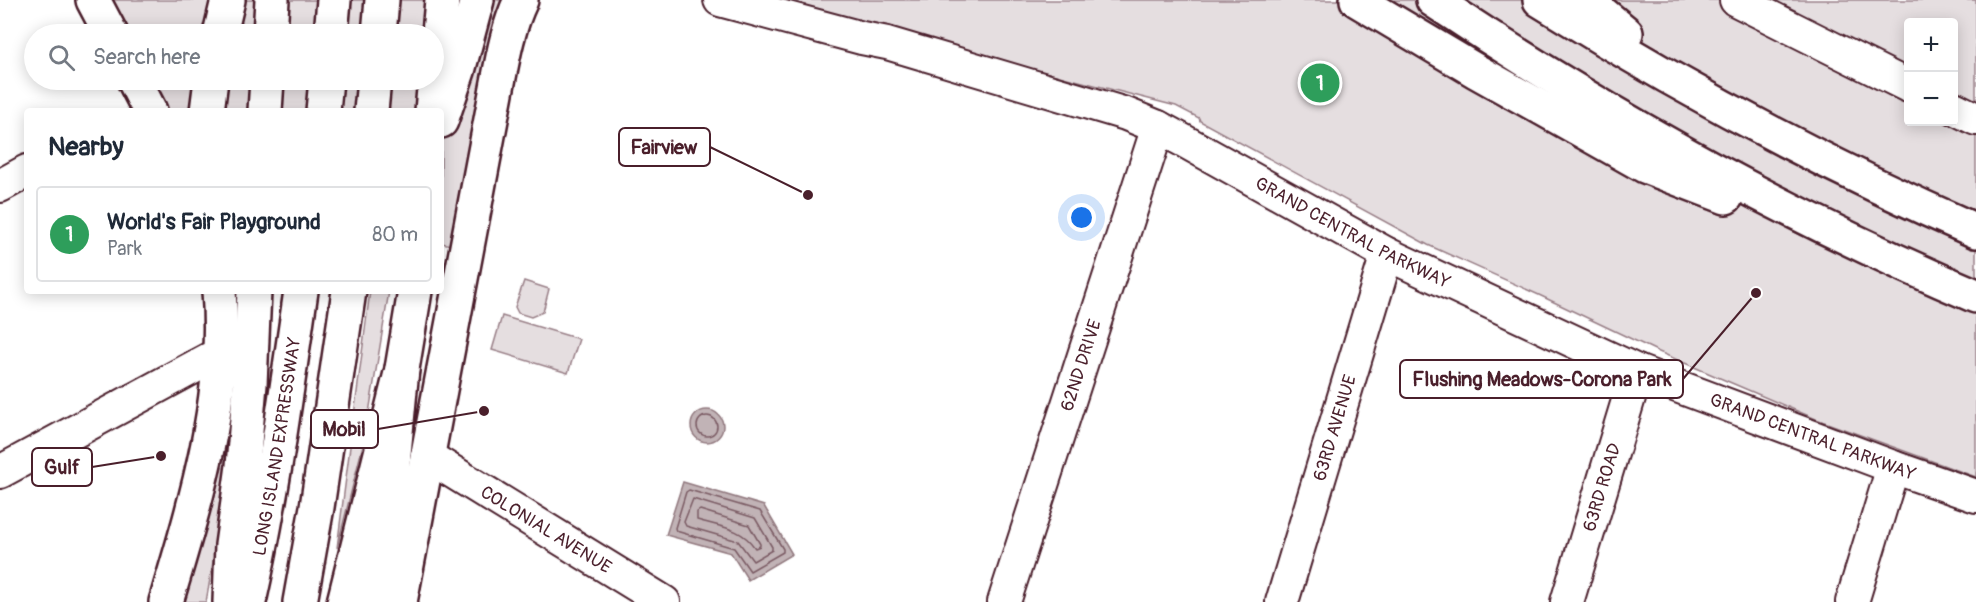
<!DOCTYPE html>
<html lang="en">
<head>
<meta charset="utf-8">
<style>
	:root { --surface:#fff; --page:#f6f6f7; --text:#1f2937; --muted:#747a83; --line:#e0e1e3; --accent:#4a1f2b }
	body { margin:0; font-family:Pangolin,sans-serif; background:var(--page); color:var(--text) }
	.controls { position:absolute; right:18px; top:18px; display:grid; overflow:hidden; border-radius:6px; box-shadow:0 3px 15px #0003 }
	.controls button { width:54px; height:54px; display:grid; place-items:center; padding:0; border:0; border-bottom:2px solid var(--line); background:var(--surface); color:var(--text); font:30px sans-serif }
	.you { position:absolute; left:1082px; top:218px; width:21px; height:21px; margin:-15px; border:4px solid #fff; border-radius:50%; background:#1a73e8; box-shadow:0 0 0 9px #1a73e833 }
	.badge { display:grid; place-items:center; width:39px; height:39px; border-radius:50%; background:var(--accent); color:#fff; font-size:20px; font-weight:700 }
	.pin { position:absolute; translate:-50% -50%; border:3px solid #fff; box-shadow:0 2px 6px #0006 }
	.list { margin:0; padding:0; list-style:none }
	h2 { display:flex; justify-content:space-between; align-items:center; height:78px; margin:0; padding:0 24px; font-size:26px }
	h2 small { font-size:20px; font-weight:400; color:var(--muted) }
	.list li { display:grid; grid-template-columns:39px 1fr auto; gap:18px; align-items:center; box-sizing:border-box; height:96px; margin:0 12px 12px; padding:0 12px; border:2px solid var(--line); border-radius:6px }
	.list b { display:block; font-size:22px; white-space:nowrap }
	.list p { margin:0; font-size:20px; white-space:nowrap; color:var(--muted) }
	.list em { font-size:20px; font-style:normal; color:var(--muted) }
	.icon { flex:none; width:33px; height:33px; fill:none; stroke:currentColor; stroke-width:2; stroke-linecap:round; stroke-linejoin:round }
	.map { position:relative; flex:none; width:1976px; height:602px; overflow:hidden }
	.search { position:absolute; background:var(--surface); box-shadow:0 3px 15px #0003; left:24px; top:24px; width:420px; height:66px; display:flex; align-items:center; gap:15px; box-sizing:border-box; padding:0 21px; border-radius:33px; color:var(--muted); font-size:22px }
	.panel { position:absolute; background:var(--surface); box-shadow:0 3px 15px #0003; left:24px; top:108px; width:420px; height:186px; border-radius:6px }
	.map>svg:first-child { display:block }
	.green { fill:#e5dee0; stroke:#987e86; stroke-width:1.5; fill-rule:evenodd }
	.water { fill:#c1b3b6; stroke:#91787e; stroke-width:1.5 }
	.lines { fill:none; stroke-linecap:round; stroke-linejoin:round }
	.shore { stroke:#7a5a63; stroke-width:1.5 }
	.minor-casing { stroke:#4a1f2b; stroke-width:36 }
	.major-casing { stroke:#4a1f2b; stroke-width:38 }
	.highway-casing { stroke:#4a1f2b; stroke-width:38 }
	.minor { stroke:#fff; stroke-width:32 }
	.major { stroke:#fff; stroke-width:33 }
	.highway { stroke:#fff; stroke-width:33 }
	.labels { text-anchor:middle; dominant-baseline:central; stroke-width:6; stroke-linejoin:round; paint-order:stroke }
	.street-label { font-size:18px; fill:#4a1f2b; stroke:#fff }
	.leader { fill:none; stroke:#4a1f2b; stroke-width:2 }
	.callout-dot { fill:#4a1f2b; stroke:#fff; stroke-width:2 }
	.callout { fill:#fff; stroke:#4a1f2b; stroke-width:2 }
	.callout-label { font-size:20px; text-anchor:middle; font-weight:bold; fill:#4a1f2b }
</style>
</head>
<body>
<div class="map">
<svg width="1976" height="602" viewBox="0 0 1976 602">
	<rect width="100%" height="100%" fill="#fff"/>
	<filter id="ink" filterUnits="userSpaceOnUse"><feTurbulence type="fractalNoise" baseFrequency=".0167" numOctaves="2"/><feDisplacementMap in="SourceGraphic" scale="12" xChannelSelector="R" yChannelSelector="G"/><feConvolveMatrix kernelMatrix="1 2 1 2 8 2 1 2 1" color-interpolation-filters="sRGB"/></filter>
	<g filter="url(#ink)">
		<!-- green -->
		<g class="green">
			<path d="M 104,0 L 534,0 L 466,248 L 441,243 L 441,111 L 162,111 L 146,80 L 434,80 L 434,34 L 122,34 Z"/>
			<path d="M 765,0 L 1976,0 L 1976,477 L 1816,419 L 1659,352 L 1539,295 L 1428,245 L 1200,121 L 1199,118 L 1176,106 ZM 1908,22 L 1954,22 L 1954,122 L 1908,122 Z"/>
			<path d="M 524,281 L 549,289 L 543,312 L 531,317 L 518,313 L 515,307 Z"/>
			<path d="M 226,291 L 237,291 L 228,477 L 206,602 L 181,602 L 221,472 L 230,374 Z"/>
			<path d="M 370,291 L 389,291 L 365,437 L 337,548 Z"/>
			<path d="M 502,316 L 579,339 L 568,373 L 492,350 Z"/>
		</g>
		<!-- water -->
		<g class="water">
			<circle cx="707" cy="426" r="16"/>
			<path d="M 683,482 L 764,506 L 792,554 L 748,580 L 731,553 L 666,535 Z"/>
		</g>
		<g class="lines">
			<!-- shore -->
			<g class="shore">
				<circle cx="707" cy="426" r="10"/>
				<path d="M 689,490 L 760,511 L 783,549 L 783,552 L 750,571 L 734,548 L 676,531 L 675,528 L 686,492 Z"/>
				<path d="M 693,499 L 755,518 L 772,547 L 772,550 L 753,561 L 738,541 L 686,526 L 684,522 Z"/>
				<path d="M 700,510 L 749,525 L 760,544 L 760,546 L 755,548 C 741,527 720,527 697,520 L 697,512 Z"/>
			</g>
			<!-- minor casing -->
			<g class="minor-casing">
				<g id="minor">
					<path id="s1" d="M 720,0 L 862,38 L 887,43 L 1126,114 L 1158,127 L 1184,141 L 1387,254 L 1637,371 L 1893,467 L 1976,496"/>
					<path d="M 1736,0 L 1908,86"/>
					<path d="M 1954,108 L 1976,119"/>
					<path d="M 0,186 L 27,171"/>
					<path id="s2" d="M 427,456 L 664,602"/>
					<path d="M 0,472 L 209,359"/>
					<path id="s3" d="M 1004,602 L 1158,127"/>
					<path id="s4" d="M 1282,602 L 1387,254"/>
					<path id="s5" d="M 1567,602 L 1637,371"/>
					<path d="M 1852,602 L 1893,467"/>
				</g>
			</g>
			<!-- major casing -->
			<g class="major-casing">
				<g id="major">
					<path d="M 93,0 L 111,34"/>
					<path d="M 220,34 L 228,0"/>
					<path d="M 134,80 L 150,111"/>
					<path d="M 207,111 L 211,80"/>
					<path d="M 432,111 L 442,0"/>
					<path d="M 166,602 C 196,501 228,397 219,291"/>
					<path d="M 369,602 L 391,485 L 402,369 L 415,291"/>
					<path d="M 400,602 L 496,93 C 502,62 507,29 521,0"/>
				</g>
			</g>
			<!-- highway casing -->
			<g class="highway-casing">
				<g id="highway">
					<path d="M 1357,0 L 1476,71 L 1645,166 L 1726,197"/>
					<path d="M 1433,0 C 1605,115 1785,215 1976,296"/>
					<path d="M 1540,0 C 1680,88 1825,165 1976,231"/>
					<path d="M 1586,0 L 1626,33"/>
					<path d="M 270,34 L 272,0"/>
					<path d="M 331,34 L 334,0"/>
					<path d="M 379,34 L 382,0"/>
					<path d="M 265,111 L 267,80"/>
					<path d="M 323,111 L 326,80"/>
					<path d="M 371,111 L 374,80"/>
					<path d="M 441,121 L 458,71 L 477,0"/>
					<path d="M 230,602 L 232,545 L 243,466 L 250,384 L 254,291"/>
					<path id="s6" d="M 249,602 C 272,499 286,395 301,291"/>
					<path d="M 300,602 L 317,507 L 349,291"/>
					<path d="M 344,602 L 402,369"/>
				</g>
			</g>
			<!-- minor -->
			<use href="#minor" class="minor"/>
			<!-- major -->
			<use href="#major" class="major"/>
			<!-- highway -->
			<use href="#highway" class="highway"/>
		</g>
	</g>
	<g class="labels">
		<!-- street labels -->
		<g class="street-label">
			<text stroke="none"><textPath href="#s1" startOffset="678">GRAND CENTRAL PARKWAY</textPath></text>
			<text stroke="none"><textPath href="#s3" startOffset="249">62ND DRIVE</textPath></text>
			<text stroke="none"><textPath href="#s4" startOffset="182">63RD AVENUE</textPath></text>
			<text stroke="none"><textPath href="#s1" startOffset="1182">GRAND CENTRAL PARKWAY</textPath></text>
			<text stroke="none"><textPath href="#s6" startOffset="158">LONG ISLAND EXPRESSWAY</textPath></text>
			<text stroke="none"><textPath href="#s5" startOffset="120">63RD ROAD</textPath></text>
			<text stroke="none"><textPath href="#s2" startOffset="140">COLONIAL AVENUE</textPath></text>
		</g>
	</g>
	<!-- callouts -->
	<path class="leader" d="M808 195L710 147M1756 293L1683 379M484 411L378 429M161 456L92 467"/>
	<g class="callout-dot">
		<circle cx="808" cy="195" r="6"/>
		<circle cx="1756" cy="293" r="6"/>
		<circle cx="484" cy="411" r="6"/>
		<circle cx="161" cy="456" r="6"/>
	</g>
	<g class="callout">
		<rect x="619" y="128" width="91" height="38" rx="6"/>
		<rect x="1400" y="360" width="283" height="38" rx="6"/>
		<rect x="311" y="410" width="67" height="38" rx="6"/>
		<rect x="32" y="448" width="60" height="38" rx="6"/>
	</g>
	<g class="callout-label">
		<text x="664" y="154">Fairview</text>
		<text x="1542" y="386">Flushing Meadows-Corona Park</text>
		<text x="344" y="436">Mobil</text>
		<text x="62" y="474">Gulf</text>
	</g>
</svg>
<div class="controls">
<button>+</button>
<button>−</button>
</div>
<div class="you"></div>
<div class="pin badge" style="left:1320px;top:83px;background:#2e9e5b">1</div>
<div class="search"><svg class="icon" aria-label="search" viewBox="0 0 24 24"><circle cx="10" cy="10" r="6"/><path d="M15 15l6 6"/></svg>Search here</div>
<section class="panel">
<h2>Nearby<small></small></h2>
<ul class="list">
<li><span class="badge" style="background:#2e9e5b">1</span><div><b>World's Fair Playground</b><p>Park</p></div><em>80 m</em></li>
</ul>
</section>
</div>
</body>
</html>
